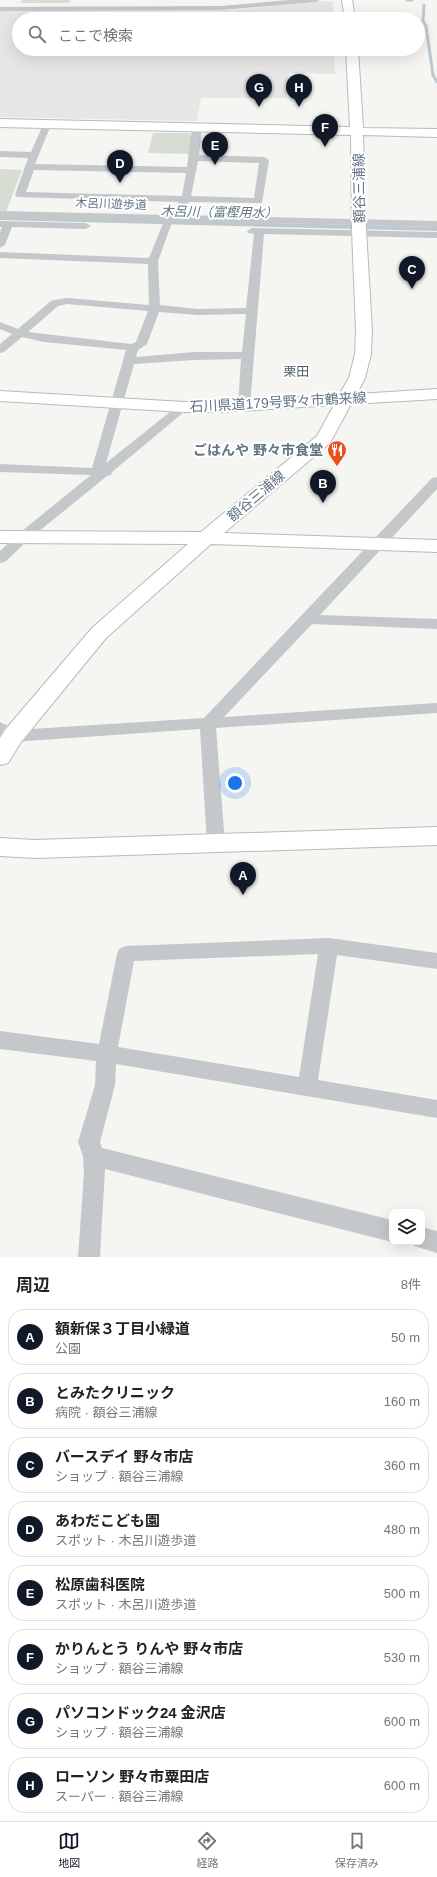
<!DOCTYPE html>
<html lang="ja">
<head>
<meta charset="utf-8">
<style>
	:root { --surface:#fff; --page:#f2f2f2; --text:#222; --muted:#767676; --line:#e0e0e0; --accent:#111827 }
	body { margin:0; font-family:Arial,"Noto Sans JP",sans-serif; background:var(--page); color:var(--text) }
	.controls { position:absolute; right:12px; bottom:12px; display:grid; overflow:hidden; border-radius:8px; box-shadow:0 4px 16px #0002 }
	.controls button { width:36px; height:36px; display:grid; place-items:center; padding:0; border:0; border-bottom:1px solid var(--line); background:var(--surface); color:var(--text); font:20px sans-serif }
	.you { position:absolute; left:235px; top:783px; width:14px; height:14px; margin:-10px; border:3px solid #fff; border-radius:50%; background:#1a73e8; box-shadow:0 0 0 6px #1a73e833 }
	.badge { display:grid; place-items:center; width:26px; height:26px; border-radius:50%; background:var(--accent); color:#fff; font-size:13px; font-weight:700 }
	.pin { position:absolute; translate:-50% -33px; filter:drop-shadow(0 1px 2px #0008) }
	.pin::after { content:''; position:absolute; top:21px; width:14px; height:12px; background:inherit; clip-path:polygon(0 0,100% 0,50% 100%) }
	.list { margin:0; padding:0; list-style:none }
	h2 { display:flex; justify-content:space-between; align-items:center; height:52px; margin:0; padding:0 16px; font-size:17px }
	h2 small { font-size:13px; font-weight:400; color:var(--muted) }
	.list li { display:grid; grid-template-columns:26px 1fr auto; gap:12px; align-items:center; box-sizing:border-box; height:56px; margin:0 8px 8px; padding:0 8px; border:1px solid var(--line); border-radius:16px }
	.list b { display:block; font-size:15px; white-space:nowrap }
	.list p { margin:0; font-size:13px; white-space:nowrap; color:var(--muted) }
	.list em { font-size:13px; font-style:normal; color:var(--muted) }
	.icon { flex:none; width:22px; height:22px; fill:none; stroke:currentColor; stroke-width:2; stroke-linecap:round; stroke-linejoin:round }
	.map { position:relative; flex:none; width:437px; height:1257px; overflow:hidden }
	.search { position:absolute; background:var(--surface); box-shadow:0 4px 16px #0002; left:12px; right:12px; top:12px; height:44px; display:flex; align-items:center; gap:10px; box-sizing:border-box; padding:0 14px; border-radius:22px; color:var(--muted); font-size:15px }
	.sheet { height:564px; background:var(--surface) }
	nav { display:flex; justify-content:space-around; align-items:center; box-sizing:border-box; height:56px; border-top:1px solid var(--line); background:var(--surface); font-size:11px; color:var(--muted) }
	nav a { display:grid; justify-items:center; gap:2px }
	nav .on { color:var(--accent) }
	.map>svg:first-child { display:block }
	.built { fill:#e6e7e5 }
	.green { fill:#d6ddd2 }
	.lines { fill:none; stroke-linecap:round; stroke-linejoin:round }
	.stream-far1 { stroke:#bec9ce; stroke-width:3 }
	.stream { stroke:#bec9ce; stroke-width:4 }
	.secondary-casing { stroke:#b6bbc0; stroke-width:2 }
	.street { fill:#c4c8cb; fill-rule:evenodd }
	.secondary { fill:#fff; fill-rule:evenodd }
	.labels { text-anchor:middle; dominant-baseline:central; stroke-width:4; stroke-linejoin:round; paint-order:stroke }
	.far-street-label { font-size:12px; fill:#627484; stroke:#fff }
	.far-water-label { font-size:13px; font-style:italic; fill:#5e7781; stroke:#fff }
	.far-quarter-label { font-size:13px; fill:#515e68; stroke:#fff }
	.street-label { font-size:14px; fill:#627484; stroke:#fff }
	.poi-label { font-size:14px; font-weight:bold; fill:#627484; stroke:#fff; text-anchor:end }
</style>
</head>
<body>
<div class="map">
<svg width="437" height="1257" viewBox="0 0 437 1257">
	<rect width="100%" height="100%" fill="#f5f5f1"/>
	<!-- built -->
	<path class="built" d="M 327,1 L 333,2 L 333,19 L 19,19 L 19,49 L 334,49 L 335,74 L 289,73 L 286,98 L 201,98 L 197,121 L 0,117 L 0,11 L 231,10 Z"/>
	<!-- green -->
	<g class="green">
		<path d="M 22,0 L 70,0 L 69,3 L 21,3 Z"/>
		<path d="M 153,133 L 189,133 L 193,136 L 190,154 L 148,153 Z"/>
		<path d="M 0,169 L 22,170 L 6,212 L 0,212 Z"/>
	</g>
	<g class="lines">
		<!-- stream-far1 -->
		<g class="stream-far1">
			<path d="M 407,0 L 412,0"/>
			<path d="M 424,5 L 423,21 L 426,26 L 433,75 L 437,82"/>
		</g>
		<!-- stream -->
		<path class="stream" d="M 0,218 L 437,229"/>
		<!-- secondary casing -->
		<g class="secondary-casing">
			<g id="secondary">
				<path d="M 342,0 L 352,0 L 355,19 L 345,19 Z"/>
				<path d="M 346,49 L 358,49 L 363,128 L 437,129 L 437,137 L 363,135 L 366,230 L 372,330 L 371,354 L 365,378 L 357,394 L 437,389 L 437,399 L 351,404 L 330,443 L 224,533 L 437,540 L 437,552 L 211,544 L 106,638 L 21,742 L 8,763 L 0,765 L 0,738 L 5,730 L 92,628 L 188,544 L 0,543 L 0,531 L 201,532 L 317,436 L 334,405 L 222,412 L 184,412 L 0,401 L 0,391 L 184,402 L 222,402 L 339,395 L 349,378 L 355,354 L 356,330 L 352,230 L 351,135 L 0,127 L 0,119 L 350,127 Z"/>
				<path d="M 437,827 L 437,845 L 35,858 L 0,856 L 0,838 L 35,840 Z"/>
			</g>
		</g>
		<!-- street -->
		<g class="street">
			<path d="M 289,0 L 320,0 L 316,2 L 221,10 L 0,11 L 0,7 L 221,6 Z"/>
			<path d="M 47,122 L 51,125 L 35,164 L 187,167 L 192,128 L 197,125 L 202,128 L 199,155 L 264,157 L 269,160 L 262,203 L 189,202 L 179,215 L 437,221 L 437,227 L 174,221 L 171,225 L 158,261 L 160,305 L 198,309 L 246,308 L 254,234 L 248,233 L 247,231 L 252,228 L 437,232 L 437,238 L 264,234 L 250,406 L 248,409 L 240,409 L 238,406 L 241,359 L 194,360 L 134,364 L 106,463 L 180,404 L 188,404 L 190,407 L 112,472 L 111,475 L 107,476 L 27,541 L 5,562 L 0,563 L 0,551 L 17,535 L 91,475 L 0,472 L 0,464 L 92,468 L 126,350 L 44,342 L 22,337 L 4,352 L 0,353 L 0,344 L 12,334 L 0,329 L 0,322 L 18,329 L 51,301 L 55,300 L 67,298 L 149,305 L 148,264 L 0,258 L 0,252 L 149,258 L 164,221 L 0,217 L 0,211 L 169,215 L 179,202 L 17,197 L 15,195 L 28,158 L 0,157 L 0,151 L 31,152 L 43,125 ZM 198,161 L 259,163 L 254,198 L 191,196 ZM 34,170 L 186,173 L 182,196 L 26,192 ZM 67,304 L 148,311 L 136,342 L 131,344 L 28,332 L 58,306 ZM 159,312 L 198,315 L 246,314 L 242,352 L 194,352 L 136,357 L 138,350 L 147,344 Z"/>
			<path d="M 0,221 L 86,223 L 91,226 L 86,229 L 12,227 L 5,245 L 0,248 L 0,232 L 2,227 L 0,227 Z"/>
			<path d="M 437,477 L 437,489 L 320,615 L 437,619 L 437,629 L 312,624 L 224,717 L 437,703 L 437,713 L 216,728 L 225,844 L 222,849 L 216,851 L 210,849 L 207,844 L 200,729 L 13,742 L 0,736 L 0,722 L 16,730 L 204,718 L 432,478 Z"/>
			<path d="M 329,938 L 437,953 L 437,969 L 337,955 L 318,1080 L 437,1100 L 437,1118 L 116,1064 L 115,1085 L 100,1142 L 102,1148 L 392,1220 L 392,1242 L 105,1169 L 100,1257 L 78,1257 L 84,1173 L 83,1156 L 78,1142 L 95,1085 L 96,1061 L 0,1049 L 0,1031 L 99,1044 L 117,954 L 119,949 L 126,946 ZM 318,954 L 299,1077 L 118,1047 L 134,961 Z"/>
			<path d="M 422,1227 L 437,1231 L 437,1253 L 414,1246 L 413,1242 L 422,1242 Z"/>
		</g>
		<!-- secondary -->
		<use href="#secondary" class="secondary"/>
	</g>
	<!-- icons -->
	<defs>
		<g id="restaurant-pin" transform="scale(1)"><path d="M0 17L-7.5 6A9.5 9.5 0 1 1 7.5 6Z" fill="#ec4f1b" stroke="#fff"/><path d="M-5-6h1v4h1v-4h1v4h1v-4h1v5L-1.5 .5V6h-2V.5L-5-1ZM5-6V6H3V1.5H1.5Q1.5-4 5-6Z" fill="#fff"/></g>
	</defs>
	<g fill-rule="evenodd">
		<use href="#restaurant-pin" x="337" y="450"/>
	</g>
	<g class="labels">
		<!-- far-street labels -->
		<g class="far-street-label">
			<text transform="translate(111 204) rotate(2)">木呂川遊歩道</text>
		</g>
		<!-- far-water labels -->
		<g class="far-water-label">
			<text transform="translate(219 212) rotate(1)">木呂川（富樫用水）</text>
		</g>
		<!-- far-quarter labels -->
		<g class="far-quarter-label">
			<text x="296" y="371">栗田</text>
		</g>
		<!-- street labels -->
		<g class="street-label">
			<text transform="translate(359 188) rotate(-91)">額谷三浦線</text>
			<text transform="translate(278 402) rotate(-3)">石川県道179号野々市鶴来線</text>
			<text transform="translate(256 496) rotate(-40)">額谷三浦線</text>
		</g>
		<!-- poi labels -->
		<g class="poi-label">
			<text x="323" y="450">ごはんや 野々市食堂</text>
		</g>
	</g>
</svg>
<div class="controls">
<button><svg class="icon" aria-label="layers" viewBox="0 0 24 24"><path d="M12 4l9 5-9 5-9-5zM3 14l9 5 9-5"/></svg></button>
</div>
<div class="you"></div>
<div class="pin badge" style="left:243px;top:895px">A</div>
<div class="pin badge" style="left:323px;top:503px">B</div>
<div class="pin badge" style="left:412px;top:289px">C</div>
<div class="pin badge" style="left:120px;top:183px">D</div>
<div class="pin badge" style="left:215px;top:165px">E</div>
<div class="pin badge" style="left:325px;top:147px">F</div>
<div class="pin badge" style="left:259px;top:107px">G</div>
<div class="pin badge" style="left:299px;top:107px">H</div>
<div class="search"><svg class="icon" aria-label="search" viewBox="0 0 24 24"><circle cx="10" cy="10" r="6"/><path d="M15 15l6 6"/></svg>ここで検索</div>
</div>
<section class="sheet">
<h2>周辺<small>8件</small></h2>
<ul class="list">
<li><span class="badge">A</span><div><b>額新保３丁目小緑道</b><p>公園</p></div><em>50 m</em></li>
<li><span class="badge">B</span><div><b>とみたクリニック</b><p>病院 · 額谷三浦線</p></div><em>160 m</em></li>
<li><span class="badge">C</span><div><b>バースデイ 野々市店</b><p>ショップ · 額谷三浦線</p></div><em>360 m</em></li>
<li><span class="badge">D</span><div><b>あわだこども園</b><p>スポット · 木呂川遊歩道</p></div><em>480 m</em></li>
<li><span class="badge">E</span><div><b>松原歯科医院</b><p>スポット · 木呂川遊歩道</p></div><em>500 m</em></li>
<li><span class="badge">F</span><div><b>かりんとう りんや 野々市店</b><p>ショップ · 額谷三浦線</p></div><em>530 m</em></li>
<li><span class="badge">G</span><div><b>パソコンドック24 金沢店</b><p>ショップ · 額谷三浦線</p></div><em>600 m</em></li>
<li><span class="badge">H</span><div><b>ローソン 野々市粟田店</b><p>スーパー · 額谷三浦線</p></div><em>600 m</em></li>
</ul>
</section>
<nav>
<a class="on"><svg class="icon" aria-label="map" viewBox="0 0 24 24"><path d="M3 6l6-2 6 2 6-2v14l-6 2-6-2-6 2zM9 4v14M15 6v14"/></svg>地図</a>
<a><svg class="icon" aria-label="directions" viewBox="0 0 24 24"><path d="M12 3l9 9-9 9-9-9zM9 14v-3h6M13 9l2 2-2 2"/></svg>経路</a>
<a><svg class="icon" aria-label="saved" viewBox="0 0 24 24"><path d="M7 4h10v16l-5-4-5 4z"/></svg>保存済み</a>
</nav>
</body>
</html>
